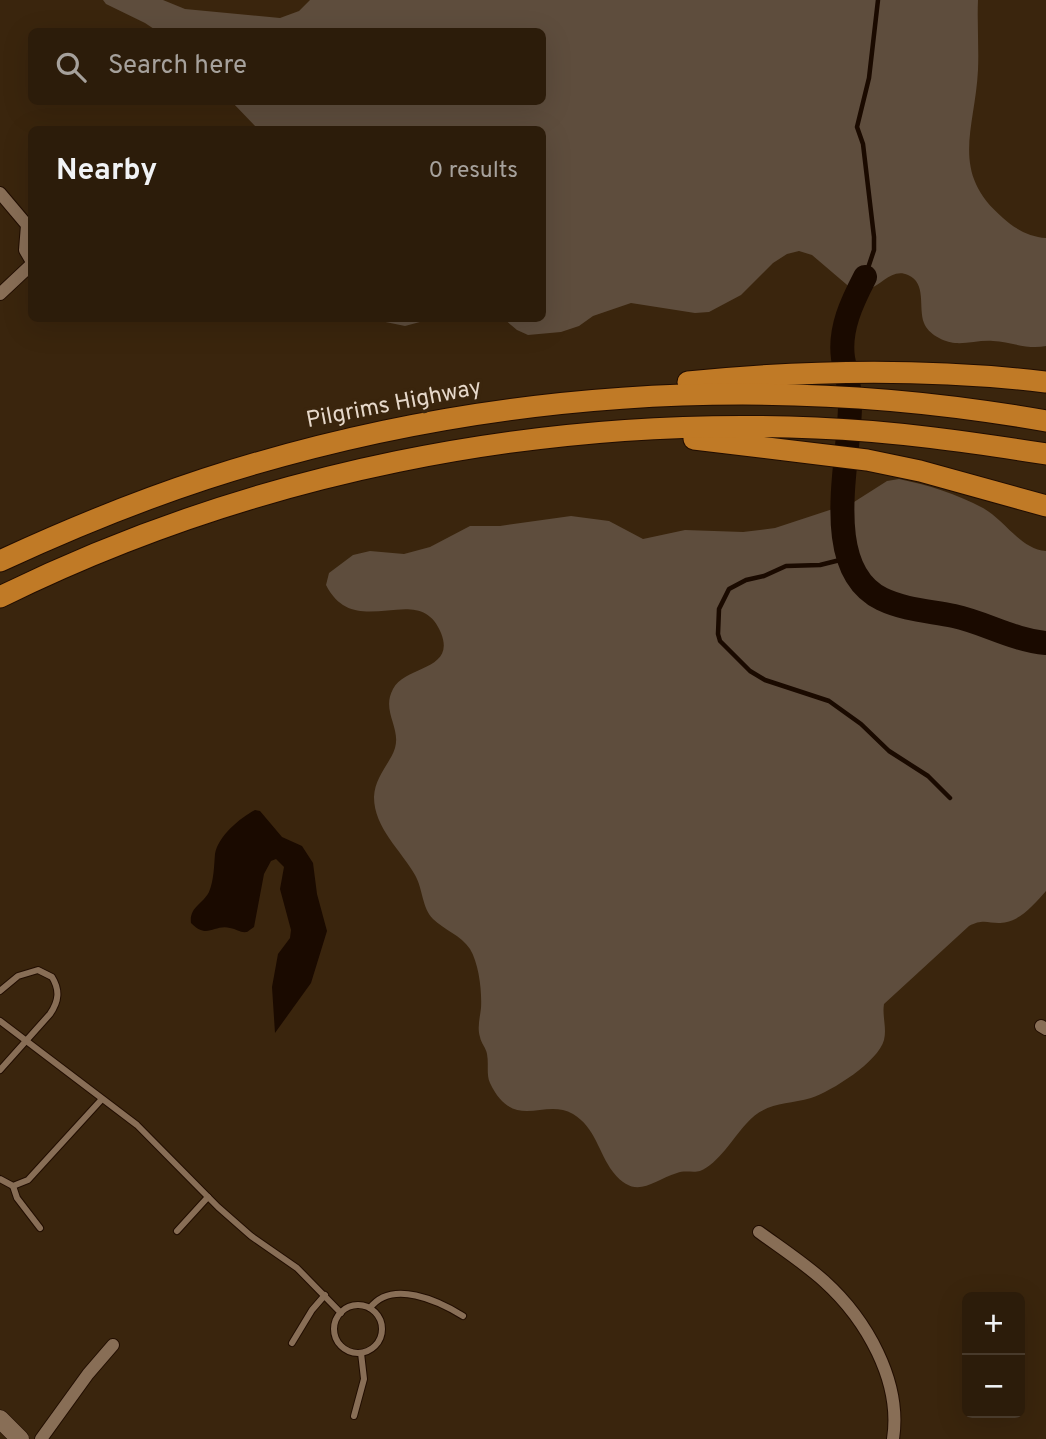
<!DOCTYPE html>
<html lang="en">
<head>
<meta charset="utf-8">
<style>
	:root { --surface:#2c1c0a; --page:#342513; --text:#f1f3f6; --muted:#a6a19c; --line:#483a2b }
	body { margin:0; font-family:Overpass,sans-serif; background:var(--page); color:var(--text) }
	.controls { position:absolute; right:21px; bottom:21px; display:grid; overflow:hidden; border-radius:10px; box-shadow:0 7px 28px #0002 }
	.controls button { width:63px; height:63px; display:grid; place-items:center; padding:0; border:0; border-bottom:2px solid var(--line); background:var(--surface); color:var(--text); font:35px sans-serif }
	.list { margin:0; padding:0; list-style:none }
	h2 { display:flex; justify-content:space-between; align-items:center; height:91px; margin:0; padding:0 28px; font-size:30px }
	h2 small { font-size:23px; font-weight:400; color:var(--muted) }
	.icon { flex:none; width:38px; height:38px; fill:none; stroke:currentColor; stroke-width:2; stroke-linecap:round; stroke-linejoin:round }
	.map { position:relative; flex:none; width:1046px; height:1439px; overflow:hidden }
	.search { position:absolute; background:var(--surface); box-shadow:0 7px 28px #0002; left:28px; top:28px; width:518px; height:77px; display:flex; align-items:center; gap:18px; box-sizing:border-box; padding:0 24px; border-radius:10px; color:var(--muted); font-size:26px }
	.panel { position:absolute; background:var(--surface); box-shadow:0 7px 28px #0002; left:28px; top:126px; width:518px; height:196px; border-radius:10px }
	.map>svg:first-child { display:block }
	.green { fill:#5e4d3d }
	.water { fill:#1a0a00 }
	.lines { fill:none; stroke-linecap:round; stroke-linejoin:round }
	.stream { stroke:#1a0a00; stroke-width:4.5 }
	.river { stroke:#1a0a00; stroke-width:24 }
	.lane-casing { stroke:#210d00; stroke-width:8 }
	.street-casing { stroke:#210d00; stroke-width:14 }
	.secondary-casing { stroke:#210d00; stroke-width:19 }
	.highway-casing { stroke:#210d00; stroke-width:23 }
	.lane { stroke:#886e56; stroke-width:6 }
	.street { stroke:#886e56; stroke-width:12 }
	.secondary { stroke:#886e56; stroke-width:18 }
	.highway { stroke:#c07a26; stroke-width:21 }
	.labels { text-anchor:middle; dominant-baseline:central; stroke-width:7; stroke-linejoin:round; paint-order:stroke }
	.street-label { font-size:23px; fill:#e6d8ca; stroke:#3a250d }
</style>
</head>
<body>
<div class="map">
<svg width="1046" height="1439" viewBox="0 0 1046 1439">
	<rect width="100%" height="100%" fill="#3a250d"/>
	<!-- green -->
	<g class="green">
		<path d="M 103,0 L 163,0 L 185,9 L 280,18 L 299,11 L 310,0 L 978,0 C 977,23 979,47 978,70 C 975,130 949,172 1003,218 C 1015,229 1030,237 1046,238 L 1046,346 C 1028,350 1011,342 993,341 C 980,340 967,344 955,343 C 944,342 928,334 924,323 C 918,307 927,283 908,275 C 892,268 882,285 869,289 C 864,291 858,290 853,290 L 812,255 L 799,251 L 787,254 L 773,263 L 741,295 L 709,312 L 695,313 L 631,303 L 593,316 L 579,326 L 561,332 L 528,335 L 517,330 L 504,319 L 542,318 L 542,130 L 258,129 L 232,102 L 542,102 L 542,32 L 157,31 L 145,23 L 106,4 Z"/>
		<path d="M 371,319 L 431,318 L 431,319 L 405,326 Z"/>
		<path d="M 899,479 C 928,485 957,494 983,508 C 1005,520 1020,549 1046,551 L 1046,891 C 1036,902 1022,919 1007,922 C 991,926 986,917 969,926 L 884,1004 C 882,1016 887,1028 884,1040 C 878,1062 832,1091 811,1098 C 786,1105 764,1102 746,1124 C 733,1138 718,1164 700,1171 C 694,1173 684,1170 677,1173 C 651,1181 636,1201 613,1172 C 598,1152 596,1128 573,1114 C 544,1097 514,1133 490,1083 C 486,1074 489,1064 487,1054 C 486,1048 481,1043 480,1037 C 477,1028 480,1017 481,1008 C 482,991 479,964 470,949 C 461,935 444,930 433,919 C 422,908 423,889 415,875 C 401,850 374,828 374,797 C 375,776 390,764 395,748 C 401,727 381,711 393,689 C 406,665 456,671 441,633 C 419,578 356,644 326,585 L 329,573 L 353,555 L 370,551 L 404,554 L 430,547 L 470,526 L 500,526 L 571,516 L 609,521 L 643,539 L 685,530 L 743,532 L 775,528 L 854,502 L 887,481 Z"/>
	</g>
	<!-- water -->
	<path class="water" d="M 255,810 L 260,811 L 282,837 L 302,846 L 313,863 L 317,894 L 327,931 L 311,983 L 275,1033 L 272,987 L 278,954 L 290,938 L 291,930 L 280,889 L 284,867 L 276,859 L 271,861 L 264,874 L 254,927 L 247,932 C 240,933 237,929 230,928 C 214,924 207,940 191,923 C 189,907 203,904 209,892 C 214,880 214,866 215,854 C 218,836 240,818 255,810 Z"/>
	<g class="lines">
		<!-- stream -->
		<g class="stream">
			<path d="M 865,277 L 874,250 L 874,237 L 863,144 L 857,127 L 869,78 L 878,0"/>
			<path d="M 848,558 L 820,565 L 786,566 L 764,576 L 746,580 L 729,589 L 719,609 L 718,634 L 720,641 L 750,671 L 765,680 L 829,701 L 861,724 L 889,751 L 928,776 L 950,798"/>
		</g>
		<!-- river -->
		<path class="river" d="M 865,277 C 852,302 839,329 843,358 C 846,374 851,389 850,405 C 850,460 819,568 882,599 C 905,610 930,611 954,616 C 986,623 1013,640 1046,643"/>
		<!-- lane casing -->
		<g class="lane-casing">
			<g id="lane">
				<path d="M 0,991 L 18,976 L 38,970 L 52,977 C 60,990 59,1001 50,1014 L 0,1070"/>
				<path d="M 0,1021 L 137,1125 L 218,1207 L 251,1236 L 297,1268 L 341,1313"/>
				<path d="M 0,1179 L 13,1186 L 28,1180 L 102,1099"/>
				<path d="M 13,1186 L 17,1198 L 40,1228"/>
				<path d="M 177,1231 L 208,1197"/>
				<circle cx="358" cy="1329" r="24"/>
				<path d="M 370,1308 C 392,1279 439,1301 463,1316"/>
				<path d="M 292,1343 L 312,1310 L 325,1295"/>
				<path d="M 354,1416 L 364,1379 L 361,1353"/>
			</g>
		</g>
		<!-- street casing -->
		<g class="street-casing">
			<g id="street">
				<path d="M 0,193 L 27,225 L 25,250 L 32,262"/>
				<path d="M 0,294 L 32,264"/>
				<path d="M 1041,1026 L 1046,1029"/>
				<path d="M 759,1232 C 781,1248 804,1263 824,1281 C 866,1319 902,1381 893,1439"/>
				<path d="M 41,1439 L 88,1374 L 113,1345"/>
			</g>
		</g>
		<!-- secondary casing -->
		<g class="secondary-casing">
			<path id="secondary" d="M 0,1419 L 20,1439"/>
		</g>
		<!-- highway casing -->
		<g class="highway-casing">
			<g id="highway">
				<path d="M 688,382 C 806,370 928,368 1046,382"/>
				<path d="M 694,439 L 867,460 L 920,471 L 1046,506"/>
				<path d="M 0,561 C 67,530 135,502 205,479 C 476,391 766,371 1046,421"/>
				<path d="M 0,597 C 252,473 536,416 816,428 C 893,431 970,442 1046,454"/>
			</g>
		</g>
		<!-- lane -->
		<use href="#lane" class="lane"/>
		<!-- street -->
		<use href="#street" class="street"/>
		<!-- secondary -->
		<use href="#secondary" class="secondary"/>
		<!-- highway -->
		<use href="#highway" class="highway"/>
	</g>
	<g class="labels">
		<!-- street labels -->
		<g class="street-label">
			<text transform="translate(394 405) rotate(-11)">Pilgrims Highway</text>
		</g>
	</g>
</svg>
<div class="controls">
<button>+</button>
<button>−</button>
</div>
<div class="search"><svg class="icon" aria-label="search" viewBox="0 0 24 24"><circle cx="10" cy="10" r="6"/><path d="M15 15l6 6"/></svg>Search here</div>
<section class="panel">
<h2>Nearby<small>0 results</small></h2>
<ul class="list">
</ul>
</section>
</div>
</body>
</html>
